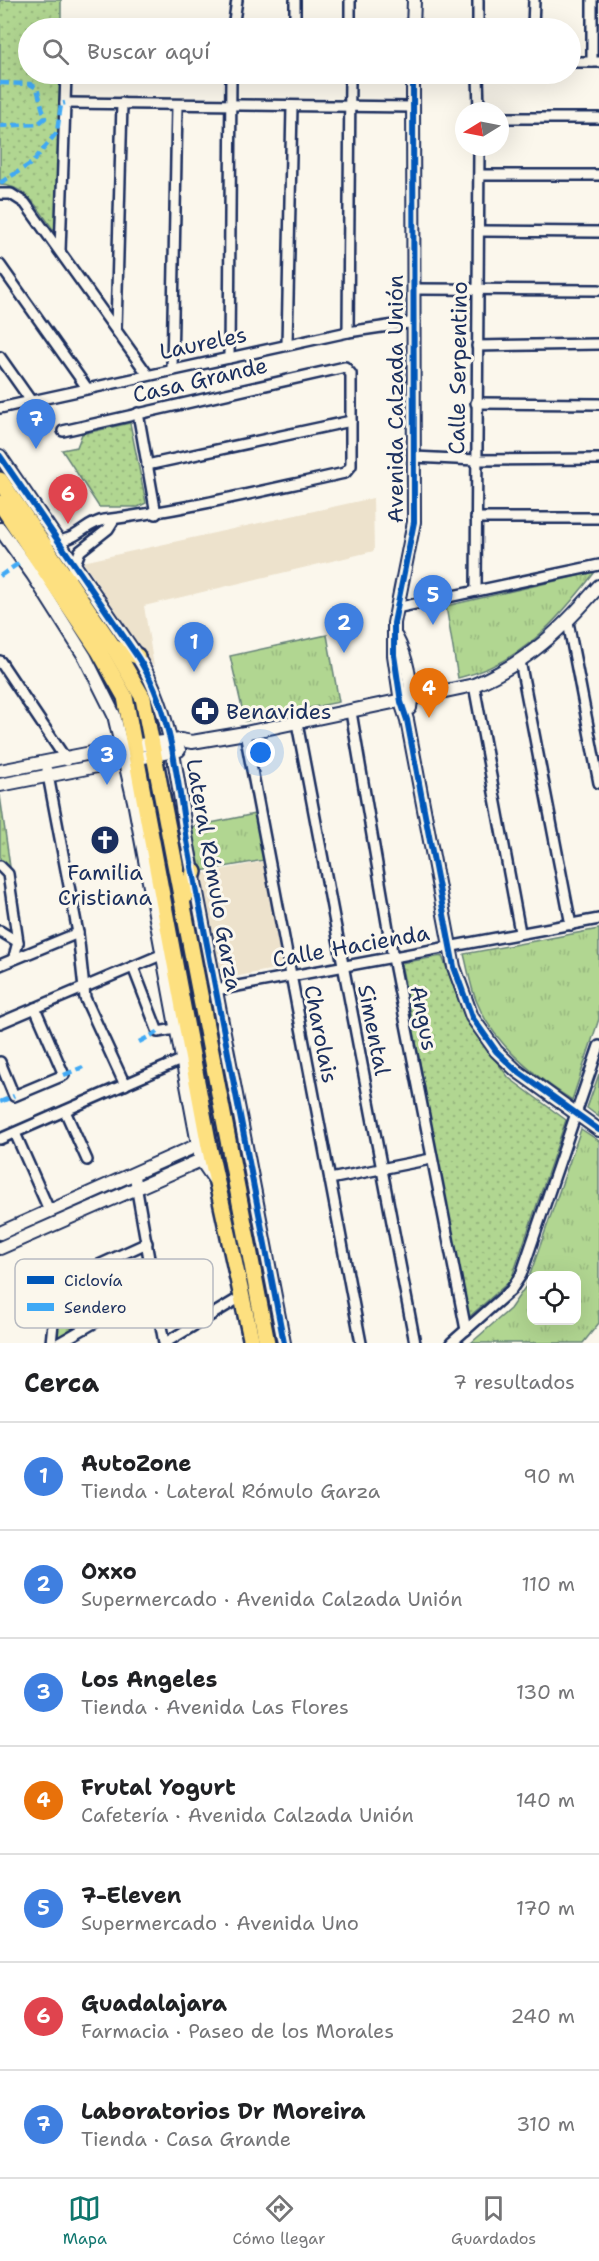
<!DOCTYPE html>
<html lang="es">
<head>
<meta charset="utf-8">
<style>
	:root { --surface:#fff; --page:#f2f2f2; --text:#202124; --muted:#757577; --line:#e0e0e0; --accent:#0f766e }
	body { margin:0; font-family:"Shantell Sans",sans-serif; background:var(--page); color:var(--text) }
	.controls { position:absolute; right:18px; bottom:18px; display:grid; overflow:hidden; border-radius:12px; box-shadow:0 6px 24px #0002 }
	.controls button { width:54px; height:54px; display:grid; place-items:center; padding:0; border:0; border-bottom:2px solid var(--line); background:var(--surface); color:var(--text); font:30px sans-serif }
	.compass { position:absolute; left:455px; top:102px; width:54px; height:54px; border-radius:50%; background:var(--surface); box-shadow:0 6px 24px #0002; rotate:260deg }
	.you { position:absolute; left:261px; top:753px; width:21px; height:21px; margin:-15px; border:4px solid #fff; border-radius:50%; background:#1a73e8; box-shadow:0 0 0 9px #1a73e833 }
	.badge { display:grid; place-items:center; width:39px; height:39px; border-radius:50%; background:var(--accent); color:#fff; font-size:20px; font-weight:700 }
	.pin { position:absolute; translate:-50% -50px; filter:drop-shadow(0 2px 3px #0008) }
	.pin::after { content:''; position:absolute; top:32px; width:21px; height:18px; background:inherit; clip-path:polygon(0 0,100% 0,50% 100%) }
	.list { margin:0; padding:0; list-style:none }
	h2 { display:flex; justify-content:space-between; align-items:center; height:78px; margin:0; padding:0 24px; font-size:26px }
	h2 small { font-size:20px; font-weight:400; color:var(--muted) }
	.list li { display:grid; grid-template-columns:39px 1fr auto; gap:18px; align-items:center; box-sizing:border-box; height:108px; padding:0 24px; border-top:2px solid var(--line) }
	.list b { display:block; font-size:22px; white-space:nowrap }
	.list p { margin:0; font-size:20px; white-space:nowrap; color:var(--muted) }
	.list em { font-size:20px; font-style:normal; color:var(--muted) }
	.icon { flex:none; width:33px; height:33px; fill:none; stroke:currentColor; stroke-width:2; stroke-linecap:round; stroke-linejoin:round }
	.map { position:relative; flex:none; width:599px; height:1343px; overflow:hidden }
	.search { position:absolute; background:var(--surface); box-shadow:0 6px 24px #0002; left:18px; right:18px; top:18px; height:66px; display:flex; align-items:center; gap:15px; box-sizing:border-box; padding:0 21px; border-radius:33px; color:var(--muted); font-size:22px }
	.sheet { height:834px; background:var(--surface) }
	nav { display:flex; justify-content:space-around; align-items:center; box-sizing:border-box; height:84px; border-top:2px solid var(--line); background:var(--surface); font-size:16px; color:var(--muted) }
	nav a { display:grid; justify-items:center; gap:3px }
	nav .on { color:var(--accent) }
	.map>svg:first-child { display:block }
	.built { fill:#ede2cc }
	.grass { fill:url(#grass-tufts); stroke:#668278; stroke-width:1.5; fill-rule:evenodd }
	.park { fill:url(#park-dots); stroke:#668278; stroke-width:1.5 }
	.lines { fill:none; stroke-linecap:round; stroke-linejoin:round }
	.minor-casing { stroke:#1b2f5e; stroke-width:14 }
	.tertiary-casing { stroke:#1b2f5e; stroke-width:16 }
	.primary-casing { stroke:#1b2f5e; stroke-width:20 }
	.minor { stroke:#fbf7ec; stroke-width:9 }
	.tertiary { stroke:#fbf7ec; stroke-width:12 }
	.primary { stroke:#fde080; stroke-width:15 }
	.quiet { stroke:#3fa9f5; stroke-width:4.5; stroke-dasharray:9 4.5; stroke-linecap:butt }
	.cycleway-casing { stroke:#fbf7ec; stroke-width:10 }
	.cycleway { stroke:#0057b8; stroke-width:6 }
	.labels { text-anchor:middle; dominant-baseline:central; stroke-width:6; stroke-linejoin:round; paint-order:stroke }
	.street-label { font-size:22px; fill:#1b2f5e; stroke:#fbf7ec }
	.poi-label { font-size:22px; fill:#1b2f5e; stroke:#fbf7ec; text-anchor:start }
	.key { fill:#fbf7ec; stroke:#b8bbc1; stroke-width:1.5 }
	.key-label { font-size:16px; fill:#1b2f5e }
</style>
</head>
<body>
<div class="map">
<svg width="599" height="1343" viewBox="0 0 599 1343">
	<defs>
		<pattern id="grass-tufts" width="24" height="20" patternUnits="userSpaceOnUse" patternTransform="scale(1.5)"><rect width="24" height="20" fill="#b1d691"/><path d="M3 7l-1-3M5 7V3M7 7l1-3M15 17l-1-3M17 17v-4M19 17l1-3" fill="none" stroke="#98b87f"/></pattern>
		<pattern id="park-dots" width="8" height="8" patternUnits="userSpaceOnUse" patternTransform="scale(1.5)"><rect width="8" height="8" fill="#b1d691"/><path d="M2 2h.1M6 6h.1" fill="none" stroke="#98b87f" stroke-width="1.8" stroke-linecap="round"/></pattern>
	</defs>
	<rect width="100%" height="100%" fill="#fbf7ec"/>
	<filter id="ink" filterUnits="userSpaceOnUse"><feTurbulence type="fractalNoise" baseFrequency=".0167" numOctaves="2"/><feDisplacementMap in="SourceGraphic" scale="12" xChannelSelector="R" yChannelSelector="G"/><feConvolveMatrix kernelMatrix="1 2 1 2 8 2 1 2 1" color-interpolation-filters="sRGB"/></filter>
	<g filter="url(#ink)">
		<!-- built -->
		<g class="built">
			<path d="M 373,498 L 374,551 L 144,606 L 154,667 L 83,562 Z"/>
			<path d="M 265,861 L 284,967 L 219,980 L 200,874 Z"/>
		</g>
		<!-- grass -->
		<g class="grass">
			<path d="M 595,572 C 557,621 521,663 458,678 L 446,606 Z"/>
			<path d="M 327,635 L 339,702 L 245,721 L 230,656 Z"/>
			<path d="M 255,814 L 264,860 L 201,871 L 191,827 Z"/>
			<path d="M 599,929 L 599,1019 L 572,1100 C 534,1076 492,1043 476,1000 C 470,985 468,969 464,954 Z"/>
			<path d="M 599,1074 L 599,1117 L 587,1108 Z"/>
			<path d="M 581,1129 L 599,1141 L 599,1323 L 583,1343 L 471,1343 L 510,1309 L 526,1286 ZM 532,1276 L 576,1276 L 576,1320 L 532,1320 Z"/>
		</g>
		<!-- park -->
		<g class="park">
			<path d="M 0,0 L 61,0 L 61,28 L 28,28 L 28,74 L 60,74 L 57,235 C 41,214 29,185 0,185 Z"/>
			<path d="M 130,423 L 146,503 L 138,507 L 99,507 L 62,450 L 77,447 L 82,434 Z"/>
			<path d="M 0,795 L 10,867 L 0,860 Z"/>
			<path d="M 442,956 L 468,1024 L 509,1078 L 566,1120 L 511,1280 L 468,1318 L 401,963 Z"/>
			<path d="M 107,1265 L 122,1300 L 55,1339 L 57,1286 Z"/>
		</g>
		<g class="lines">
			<!-- minor casing -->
			<g class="minor-casing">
				<g id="minor">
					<path d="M 295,21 L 295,0"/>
					<path d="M 233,28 L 237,0"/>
					<path d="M 350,28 L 350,0"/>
					<path d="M 478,28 L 478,0"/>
					<path d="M 533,28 L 534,0"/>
					<path d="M 570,62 L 599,62"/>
					<path d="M 592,62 L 592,0"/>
					<path d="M 478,74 L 479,111"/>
					<path d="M 65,103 L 413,107"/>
					<path d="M 500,118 L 599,118"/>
					<path d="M 479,175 L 599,175"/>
					<path d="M 0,194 L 11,194 L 25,203 L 148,375"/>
					<path d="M 479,231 L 599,232"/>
					<path d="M 60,251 L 66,74"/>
					<path d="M 0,265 L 87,388"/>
					<path d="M 415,289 L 599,290"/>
					<path d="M 116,329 L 122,103"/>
					<path d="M 348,332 L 350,74"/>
					<path d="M 287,345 L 292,106"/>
					<path d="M 477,346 L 599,344"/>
					<path d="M 0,357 L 31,401"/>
					<path d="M 229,358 L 231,74"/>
					<path d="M 172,369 L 177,105"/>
					<path d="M 476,403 L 599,404"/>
					<path d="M 0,408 L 348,332 L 415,322"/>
					<path d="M 138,413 L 156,514"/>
					<path d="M 414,457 L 476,460 L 599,459"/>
					<path d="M 147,465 L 351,421"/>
					<path d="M 476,518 L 599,518"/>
					<path d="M 54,540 C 75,543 85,523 104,520 C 185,510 265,490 345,473 L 351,466 L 351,374 L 345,367 L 63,431"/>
					<path d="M 69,581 L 80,551 L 108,529 L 113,521"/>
					<path d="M 476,589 L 479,147"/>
					<path d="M 396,608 L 599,565"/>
					<path d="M 568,622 L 599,783"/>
					<path d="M 0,661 L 67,761"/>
					<path d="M 520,661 L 571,925"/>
					<path d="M 474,685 L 520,932"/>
					<path d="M 351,712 L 393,958 L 466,1330"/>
					<path d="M 297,723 L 415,1343"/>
					<path d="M 245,733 L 361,1343"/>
					<path d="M 47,770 L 78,933 L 85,998 L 125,1085"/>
					<path d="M 0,866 L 8,874 L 18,942 L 14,957"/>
					<path d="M 0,931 L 18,942"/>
					<path d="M 0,965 L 78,933"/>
					<path d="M 133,967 L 158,1032 L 175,1029"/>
					<path d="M 216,990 L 599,919"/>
					<path d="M 0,1023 L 168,952"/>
					<path d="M 0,1062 L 14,1096 L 64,1075 L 35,1008"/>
					<path d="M 65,1111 L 87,1160"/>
					<path d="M 15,1133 L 49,1210"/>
					<path d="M 0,1139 L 181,1060"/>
					<path d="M 134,1174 L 164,1343"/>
					<path d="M 330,1179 L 431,1159"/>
					<path d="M 51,1343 L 57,1284 L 147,1243"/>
					<path d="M 59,1343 L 155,1288"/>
					<path d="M 165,1343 L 241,1297"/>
					<path d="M 451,1343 L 511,1290 L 521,1275 L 599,1046"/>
				</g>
			</g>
			<!-- tertiary casing -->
			<g class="tertiary-casing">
				<g id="tertiary">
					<path d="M 413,28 L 414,0"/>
					<path d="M 413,74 L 414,522 L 394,623 L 394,655 L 401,702 L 407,720 L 454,967 L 472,1017 L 496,1051 L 517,1071 L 599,1130"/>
					<path d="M 0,456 L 137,656 C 172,710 177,778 187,841 L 284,1343"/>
					<path d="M 0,529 L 33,575 L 85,657 L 114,715 L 134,801 L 201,1160 L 214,1179"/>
					<path d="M 396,637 C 406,655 414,688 410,708"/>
					<path d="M 0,771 L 122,747 L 181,740 L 192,742 L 245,733 L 474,685 C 527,663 562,629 599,586"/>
					<path d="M 0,785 L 179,750"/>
					<path d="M 0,1233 L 198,1145 L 209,1146 L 201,1160 L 0,1248"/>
				</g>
			</g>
			<!-- primary casing -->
			<g class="primary-casing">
				<g id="primary">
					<path d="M 0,480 L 114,648 L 143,698 L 267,1343"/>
					<path d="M 0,503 L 99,651 L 125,697 L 209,1146 L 252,1343"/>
					<path d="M 114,648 L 137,656"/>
					<path d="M 183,900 L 194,872"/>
				</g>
			</g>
			<!-- minor -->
			<use href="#minor" class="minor"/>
			<!-- tertiary -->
			<use href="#tertiary" class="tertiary"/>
			<!-- primary -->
			<use href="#primary" class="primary"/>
			<!-- quiet -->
			<g class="quiet">
				<path d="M 0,83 L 30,84 L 37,88 L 45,118 L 38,124 L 0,126"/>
				<path d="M 0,183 L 32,163 L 57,132 L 61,104 L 65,103"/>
				<path d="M 0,576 L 22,561"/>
				<path d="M 139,1042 L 158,1032"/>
				<path d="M 64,1075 L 83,1067"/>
				<path d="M 0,1102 L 14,1096"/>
			</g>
			<!-- cycleway casing -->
			<g class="cycleway-casing">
				<g id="cycleway">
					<path d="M 413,74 L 414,522 L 394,623 L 394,655 L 401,702 L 407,720 L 454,967 L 472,1017 L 496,1051 L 517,1071 L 599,1130"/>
					<path d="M 0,456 L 137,656 C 172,710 177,778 187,841 L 284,1343"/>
				</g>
			</g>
			<!-- cycleway -->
			<use href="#cycleway" class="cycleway"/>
		</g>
	</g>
	<!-- icons -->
	<defs>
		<g id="pharmacy-disc" transform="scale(1.5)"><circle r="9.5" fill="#1b2f5e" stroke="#fbf7ec"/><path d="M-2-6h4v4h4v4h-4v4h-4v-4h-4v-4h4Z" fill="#fff"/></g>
		<g id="church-disc" transform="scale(1.5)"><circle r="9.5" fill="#1b2f5e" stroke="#fbf7ec"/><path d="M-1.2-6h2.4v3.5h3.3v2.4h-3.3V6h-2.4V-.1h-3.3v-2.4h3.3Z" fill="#fff"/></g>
	</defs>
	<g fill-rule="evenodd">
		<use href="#pharmacy-disc" x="205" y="711"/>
		<use href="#church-disc" x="105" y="840"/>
	</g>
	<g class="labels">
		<!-- street labels -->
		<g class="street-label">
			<text transform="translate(203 343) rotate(-12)">Laureles</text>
			<text transform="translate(458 368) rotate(-89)">Calle Serpentino</text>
			<text transform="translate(200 380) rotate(-13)">Casa Grande</text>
			<text transform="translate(395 399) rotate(-90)">Avenida Calzada Unión</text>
			<text transform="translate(214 875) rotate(80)">Lateral Rómulo Garza</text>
			<text transform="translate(351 946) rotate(-10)">Calle Hacienda</text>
			<text transform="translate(424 1018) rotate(79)">Angus</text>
			<text transform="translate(374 1030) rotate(79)">Simental</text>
			<text transform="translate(321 1034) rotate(79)">Charolais</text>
		</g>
		<!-- poi labels -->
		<g class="poi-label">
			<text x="226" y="711">Benavides</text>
			<text x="105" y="872" text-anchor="middle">Familia<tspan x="105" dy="25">Cristiana</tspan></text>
		</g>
	</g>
	<!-- legend -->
	<rect x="15" y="1259" width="198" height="69" rx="9" class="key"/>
	<rect x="27" y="1276" width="27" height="8" fill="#0057b8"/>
	<rect x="27" y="1303" width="27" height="8" fill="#3fa9f5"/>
	<g class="key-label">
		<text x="64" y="1286">Ciclovía</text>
		<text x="64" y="1313">Sendero</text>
	</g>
</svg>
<div class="controls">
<button><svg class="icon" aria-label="locate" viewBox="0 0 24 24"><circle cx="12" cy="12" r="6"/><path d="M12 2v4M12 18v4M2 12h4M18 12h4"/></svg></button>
</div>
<svg class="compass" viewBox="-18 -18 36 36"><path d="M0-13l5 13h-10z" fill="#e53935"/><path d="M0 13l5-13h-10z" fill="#757577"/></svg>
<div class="you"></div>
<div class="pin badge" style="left:194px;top:672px;background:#3f7fe0">1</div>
<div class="pin badge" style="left:344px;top:653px;background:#3f7fe0">2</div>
<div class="pin badge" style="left:107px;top:785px;background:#3f7fe0">3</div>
<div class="pin badge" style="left:429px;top:718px;background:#e8710a">4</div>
<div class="pin badge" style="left:433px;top:625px;background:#3f7fe0">5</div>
<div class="pin badge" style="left:68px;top:524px;background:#e0444e">6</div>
<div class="pin badge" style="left:36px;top:449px;background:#3f7fe0">7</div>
<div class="search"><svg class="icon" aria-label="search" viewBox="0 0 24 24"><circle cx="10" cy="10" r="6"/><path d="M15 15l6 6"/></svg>Buscar aquí</div>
</div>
<section class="sheet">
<h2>Cerca<small>7 resultados</small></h2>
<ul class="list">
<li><span class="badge" style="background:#3f7fe0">1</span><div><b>AutoZone</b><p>Tienda · Lateral Rómulo Garza</p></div><em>90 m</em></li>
<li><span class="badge" style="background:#3f7fe0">2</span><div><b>Oxxo</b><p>Supermercado · Avenida Calzada Unión</p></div><em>110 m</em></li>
<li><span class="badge" style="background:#3f7fe0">3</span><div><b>Los Angeles</b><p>Tienda · Avenida Las Flores</p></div><em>130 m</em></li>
<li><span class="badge" style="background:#e8710a">4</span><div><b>Frutal Yogurt</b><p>Cafetería · Avenida Calzada Unión</p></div><em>140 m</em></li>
<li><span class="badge" style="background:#3f7fe0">5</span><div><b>7-Eleven</b><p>Supermercado · Avenida Uno</p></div><em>170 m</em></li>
<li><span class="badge" style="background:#e0444e">6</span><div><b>Guadalajara</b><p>Farmacia · Paseo de los Morales</p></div><em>240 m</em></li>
<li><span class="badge" style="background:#3f7fe0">7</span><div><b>Laboratorios Dr Moreira</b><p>Tienda · Casa Grande</p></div><em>310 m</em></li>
</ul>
</section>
<nav>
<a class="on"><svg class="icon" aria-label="map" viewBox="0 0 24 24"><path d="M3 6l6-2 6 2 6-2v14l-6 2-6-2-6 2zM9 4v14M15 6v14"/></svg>Mapa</a>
<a><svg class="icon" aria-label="directions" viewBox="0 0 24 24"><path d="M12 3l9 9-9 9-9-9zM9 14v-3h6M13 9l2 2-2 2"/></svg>Cómo llegar</a>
<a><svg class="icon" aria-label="saved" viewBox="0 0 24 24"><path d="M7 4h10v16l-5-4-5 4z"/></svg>Guardados</a>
</nav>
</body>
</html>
